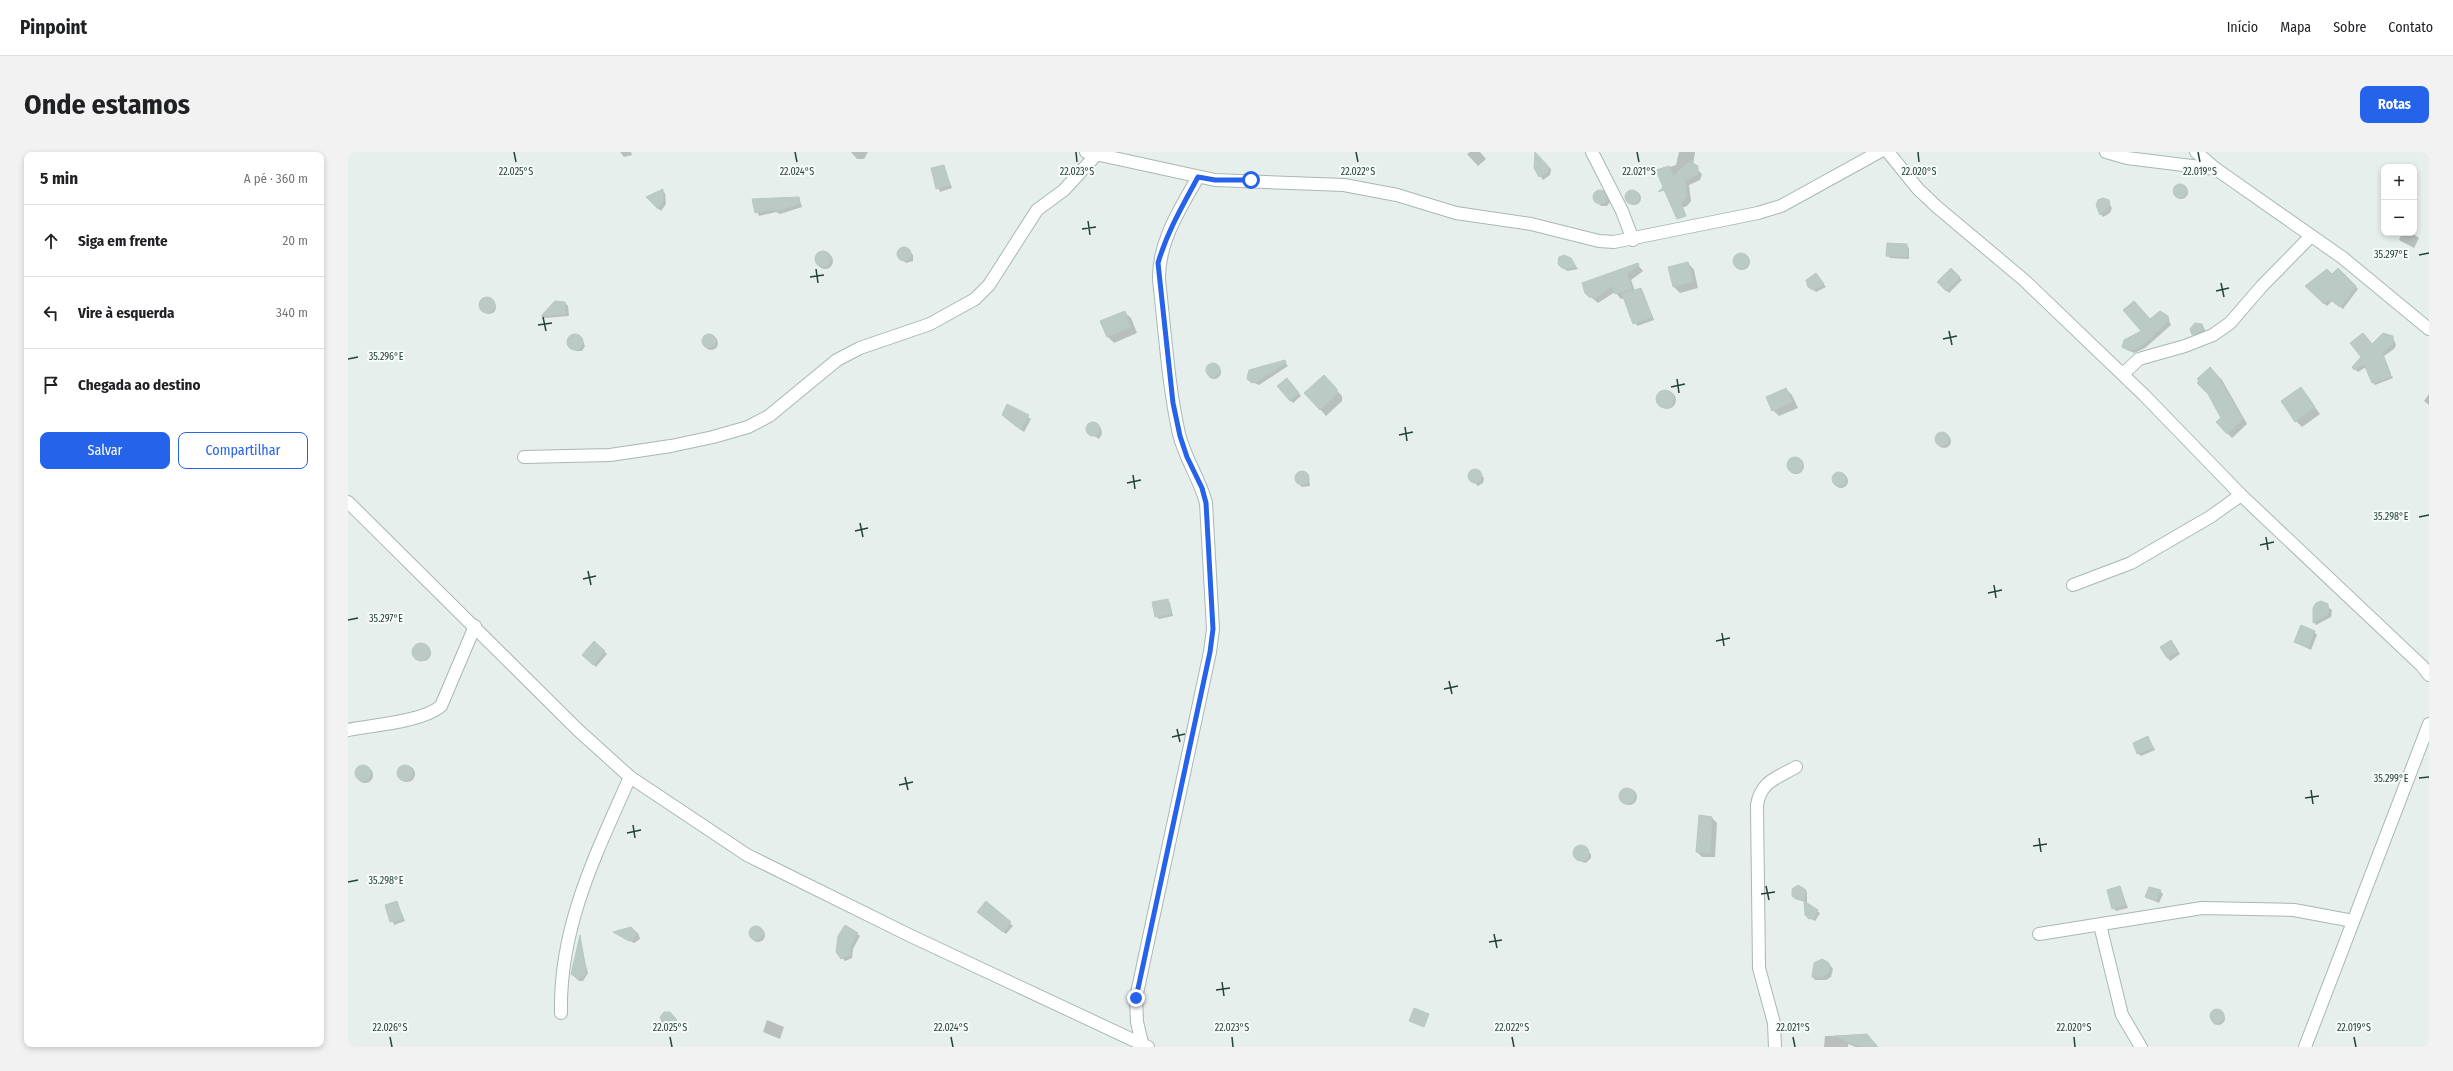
<!DOCTYPE html>
<html lang="pt">
<head>
<meta charset="utf-8">
<style>
	:root { --surface:#fff; --page:#f2f2f2; --text:#202124; --muted:#757577; --line:#e0e0e0; --accent:#2563eb }
	body { margin:0; font-family:"Fira Sans Condensed",sans-serif; background:var(--page); color:var(--text) }
	.controls { position:absolute; right:12px; top:12px; display:grid; overflow:hidden; border-radius:8px; box-shadow:0 2px 6px #0003 }
	.controls button { width:36px; height:36px; display:grid; place-items:center; padding:0; border:0; border-bottom:1px solid var(--line); background:var(--surface); color:var(--text); font:20px sans-serif }
	.stop { position:absolute; width:12px; height:12px; margin:-9px; border:3px solid #2563eb; border-radius:50%; background:#fff }
	.stop.end { background:#2563eb; border-color:#fff; box-shadow:0 1px 4px #0008 }
	.list { margin:0; padding:0; list-style:none }
	h2 { display:flex; justify-content:space-between; align-items:center; height:52px; margin:0; padding:0 16px; font-size:17px }
	h2 small { font-size:13px; font-weight:400; color:var(--muted) }
	.list li { display:grid; grid-template-columns:26px 1fr auto; gap:12px; align-items:center; box-sizing:border-box; height:72px; padding:0 16px; border-top:1px solid var(--line) }
	.list b { display:block; font-size:15px; white-space:nowrap }
	.list em { font-size:13px; font-style:normal; color:var(--muted) }
	.actions { display:flex; gap:8px; padding:12px 16px }
	.actions a { flex:1; padding:9px 0; border:1px solid var(--accent); border-radius:8px; text-align:center; font-size:14px; color:var(--accent) }
	.actions .main { background:var(--accent); color:#fff }
	.icon { flex:none; width:22px; height:22px; fill:none; stroke:currentColor; stroke-width:2; stroke-linecap:round; stroke-linejoin:round }
	.map { position:relative; flex:none; width:2081px; height:895px; overflow:hidden; border-radius:8px }
	header { display:flex; align-items:center; gap:24px; box-sizing:border-box; height:56px; padding:0 20px; background:var(--surface); border-bottom:1px solid var(--line) }
	header strong { font-size:19px }
	nav { display:flex; gap:22px; margin-inline-start:auto; font-size:14px }
	.intro { display:flex; align-items:center; justify-content:space-between; box-sizing:border-box; height:96px; padding:0 24px }
	h1 { margin:0; font-size:28px }
	.button { padding:10px 18px; border-radius:8px; background:var(--accent); color:#fff; font-size:14px; font-weight:700 }
	main { display:flex; gap:24px; padding:0 24px }
	aside { flex:1; background:var(--surface); border-radius:8px; box-shadow:0 2px 6px #0003 }
	.map>svg:first-child { display:block }
	.shadow { fill:#0003 }
	.building { fill:#bbcac4; stroke:#b8c9c2 }
	.lines { fill:none; stroke-linecap:round; stroke-linejoin:round }
	.minor-casing { stroke:#a8b8b2; stroke-width:14 }
	.minor { stroke:#fff; stroke-width:12 }
	.route { stroke:#2563eb; stroke-width:5 }
	.ticks { fill:none; stroke:#24423a; stroke-width:1.5 }
	.ticks-label { font-size:10px; text-anchor:middle; fill:#24423a; stroke:#f7fbf9; stroke-width:4; stroke-linejoin:round; paint-order:stroke }
</style>
</head>
<body>
<header>
<strong>Pinpoint</strong>
<nav><a>Início</a><a>Mapa</a><a>Sobre</a><a>Contato</a></nav>
</header>
<div class="intro"><h1>Onde estamos</h1><a class="button">Rotas</a></div>
<main>
<aside>
<h2>5 min<small>A pé · 360 m</small></h2>
<ul class="list">
<li><svg class="icon" aria-label="ahead" viewBox="0 0 24 24"><path d="M12 20V5M6 11l6-6 6 6"/></svg><div><b>Siga em frente</b></div><em>20 m</em></li>
<li><svg class="icon" aria-label="left" viewBox="0 0 24 24"><path d="M17 20v-9H6M10 6l-5 5 5 5"/></svg><div><b>Vire à esquerda</b></div><em>340 m</em></li>
<li><svg class="icon" aria-label="arrive" viewBox="0 0 24 24"><path d="M6 21V4h12l-3 4 3 4H6"/></svg><div><b>Chegada ao destino</b></div></li>
</ul>
<div class="actions"><a class="main">Salvar</a><a>Compartilhar</a></div>
</aside>
<div class="map">
<svg width="2081" height="895" viewBox="0 0 2081 895">
	<rect width="100%" height="100%" fill="#e6efeb"/>
	<!-- shadow -->
	<g class="shadow">
		<path d="M 272,0 L 283,0 L 284,3 L 276,5 Z"/>
		<path d="M 503,0 L 520,0 L 516,7 L 509,7 Z"/>
		<path d="M 1122,0 L 1132,0 L 1138,7 L 1130,14 L 1119,2 Z"/>
		<path d="M 1331,0 L 1347,0 L 1345,13 L 1354,22 L 1352,28 L 1341,33 L 1343,49 L 1339,54 L 1333,56 L 1309,19 L 1328,13 Z"/>
		<path d="M 1195,9 L 1203,17 L 1202,23 L 1195,28 L 1187,16 Z"/>
		<path d="M 596,14 L 604,36 L 592,40 L 584,17 Z"/>
		<circle cx="1833" cy="40" r="7"/>
		<path d="M 314,39 L 317,41 L 318,52 L 313,59 L 299,46 Z"/>
		<path d="M 1250,39 L 1258,43 L 1262,50 L 1259,54 L 1253,54 L 1247,47 Z"/>
		<circle cx="1286" cy="46" r="7"/>
		<path d="M 451,46 L 454,55 L 432,62 L 428,60 L 411,64 L 405,48 Z"/>
		<path d="M 1760,51 L 1764,56 L 1762,61 L 1755,65 L 1753,62 Z"/>
		<path d="M 2054,81 L 2064,81 L 2071,86 L 2066,96 L 2051,88 Z"/>
		<path d="M 1558,93 L 1561,96 L 1561,107 L 1542,106 L 1539,103 Z"/>
		<path d="M 558,96 L 565,103 L 565,109 L 558,111 L 550,104 L 553,97 Z"/>
		<circle cx="477" cy="109" r="8"/>
		<circle cx="1394" cy="110" r="8"/>
		<path d="M 1223,108 L 1230,117 L 1219,119 L 1214,114 Z"/>
		<path d="M 1340,111 L 1346,118 L 1350,136 L 1332,141 L 1326,135 L 1321,116 Z"/>
		<path d="M 1289,112 L 1295,119 L 1283,128 L 1287,139 L 1292,137 L 1295,140 L 1306,168 L 1289,174 L 1276,146 L 1273,147 L 1267,140 L 1250,151 L 1238,141 Z"/>
		<path d="M 1603,117 L 1614,128 L 1601,141 L 1590,130 Z"/>
		<path d="M 1990,117 L 2010,137 L 1995,157 L 1984,149 L 1979,154 L 1959,134 L 1984,123 Z"/>
		<path d="M 1470,125 L 1478,135 L 1468,140 L 1461,135 Z"/>
		<circle cx="141" cy="155" r="7"/>
		<path d="M 207,150 L 217,151 L 220,154 L 221,164 L 196,166 L 194,164 Z"/>
		<path d="M 776,160 L 783,166 L 789,181 L 766,191 L 760,185 Z"/>
		<path d="M 1819,165 L 1823,173 L 1797,196 L 1786,201 L 1775,195 L 1794,179 L 1802,168 Z"/>
		<path d="M 1854,173 L 1859,181 L 1848,185 L 1844,181 Z"/>
		<path d="M 225,182 L 235,189 L 237,194 L 234,199 L 228,199 L 220,189 Z"/>
		<path d="M 2015,182 L 2025,193 L 2042,183 L 2045,186 L 2048,193 L 2046,197 L 2036,204 L 2043,222 L 2024,229 L 2018,215 L 2010,220 L 2005,215 L 2014,205 Z"/>
		<circle cx="363" cy="191" r="7"/>
		<path d="M 936,209 L 940,214 L 911,233 L 902,229 L 899,223 L 902,219 Z"/>
		<circle cx="866" cy="220" r="7"/>
		<path d="M 1862,216 L 1874,228 L 1899,272 L 1884,286 L 1879,281 Z"/>
		<path d="M 2044,224 L 2045,226 L 2027,233 L 2025,231 Z"/>
		<path d="M 942,230 L 953,244 L 945,251 L 942,248 Z"/>
		<path d="M 982,231 L 994,244 L 994,249 L 978,264 L 972,257 Z"/>
		<path d="M 1953,236 L 1972,262 L 1954,275 L 1948,269 Z"/>
		<path d="M 1438,237 L 1444,243 L 1450,256 L 1431,264 L 1425,258 Z"/>
		<circle cx="1319" cy="248" r="9"/>
		<path d="M 2081,242 L 2081,253 L 2076,249 Z"/>
		<path d="M 659,253 L 683,267 L 676,280 L 658,266 Z"/>
		<path d="M 747,271 L 753,276 L 754,282 L 751,287 L 740,280 L 742,272 Z"/>
		<circle cx="1596" cy="289" r="7"/>
		<circle cx="1448" cy="314" r="8"/>
		<path d="M 950,320 L 955,320 L 961,325 L 962,334 L 954,335 L 951,332 L 947,327 Z"/>
		<path d="M 1130,320 L 1136,326 L 1135,331 L 1130,334 L 1121,325 L 1122,321 Z"/>
		<circle cx="1493" cy="329" r="7"/>
		<path d="M 820,448 L 822,451 L 825,464 L 811,467 L 808,464 Z"/>
		<path d="M 1973,450 L 1984,458 L 1983,465 L 1968,473 L 1966,470 Z"/>
		<path d="M 1966,480 L 1969,483 L 1963,498 L 1947,490 Z"/>
		<path d="M 1823,489 L 1832,502 L 1822,509 L 1813,496 Z"/>
		<path d="M 246,491 L 259,502 L 248,515 L 238,506 Z"/>
		<circle cx="75" cy="501" r="8"/>
		<path d="M 1800,585 L 1807,598 L 1793,604 L 1790,601 Z"/>
		<circle cx="59" cy="622" r="8"/>
		<circle cx="17" cy="623" r="8"/>
		<circle cx="1281" cy="645" r="8"/>
		<path d="M 1364,666 L 1369,671 L 1367,705 L 1354,705 L 1349,700 Z"/>
		<path d="M 1232,694 L 1243,702 L 1243,706 L 1238,711 L 1234,710 L 1227,702 L 1227,697 Z"/>
		<path d="M 1772,736 L 1780,756 L 1768,759 L 1765,756 Z"/>
		<path d="M 1456,737 L 1459,740 L 1459,752 L 1472,761 L 1467,769 L 1459,765 L 1457,750 L 1447,745 Z"/>
		<path d="M 1812,739 L 1815,742 L 1811,751 L 1798,745 Z"/>
		<path d="M 49,750 L 57,769 L 46,773 L 38,753 Z"/>
		<path d="M 638,751 L 665,774 L 658,782 L 633,763 Z"/>
		<circle cx="410" cy="783" r="7"/>
		<path d="M 281,776 L 290,781 L 292,787 L 286,791 L 267,781 Z"/>
		<path d="M 509,782 L 512,784 L 505,797 L 504,806 L 497,809 L 489,800 Z"/>
		<path d="M 235,802 L 240,821 L 235,829 L 231,829 L 224,822 L 225,814 Z"/>
		<path d="M 1474,808 L 1479,809 L 1485,817 L 1483,825 L 1478,828 L 1467,828 L 1465,825 Z"/>
		<circle cx="1870" cy="866" r="7"/>
		<path d="M 324,864 L 331,871 L 323,876 L 315,870 Z"/>
		<path d="M 419,868 L 436,875 L 432,887 L 415,880 Z"/>
		<path d="M 1518,883 L 1528,895 L 1508,895 L 1500,892 L 1500,895 L 1476,895 L 1477,884 Z"/>
	</g>
	<!-- building -->
	<g class="building">
		<path d="M 1187,0 L 1201,15 L 1200,20 L 1191,25 L 1186,16 Z"/>
		<path d="M 1343,10 L 1350,14 L 1350,22 L 1337,29 L 1339,44 L 1333,51 L 1338,64 L 1329,67 L 1316,38 L 1310,40 L 1315,35 L 1308,18 L 1321,14 L 1325,25 L 1338,12 Z"/>
		<path d="M 596,13 L 602,33 L 588,37 L 583,16 Z"/>
		<circle cx="1832" cy="39" r="7"/>
		<path d="M 315,37 L 315,49 L 310,57 L 298,45 Z"/>
		<circle cx="1284" cy="45" r="7"/>
		<circle cx="1252" cy="45" r="7"/>
		<path d="M 451,45 L 452,52 L 428,59 L 425,58 L 407,61 L 404,47 Z"/>
		<path d="M 1755,46 L 1761,48 L 1762,54 L 1752,63 L 1748,53 L 1750,48 Z"/>
		<path d="M 1539,91 L 1559,92 L 1559,105 L 1538,104 Z"/>
		<circle cx="556" cy="102" r="7"/>
		<circle cx="475" cy="107" r="8"/>
		<circle cx="1393" cy="109" r="8"/>
		<path d="M 1216,103 L 1223,106 L 1228,115 L 1216,117 L 1213,115 L 1210,112 L 1211,105 Z"/>
		<path d="M 1340,110 L 1345,130 L 1325,135 L 1320,115 Z"/>
		<path d="M 1290,111 L 1291,113 L 1279,122 L 1284,137 L 1267,142 L 1264,134 L 1247,146 L 1241,145 L 1237,141 L 1234,131 Z"/>
		<path d="M 1603,116 L 1612,125 L 1598,139 L 1589,130 Z"/>
		<path d="M 1990,116 L 2008,134 L 1992,155 L 1981,147 L 1976,152 L 1957,134 L 1979,117 L 1984,122 Z"/>
		<path d="M 1468,121 L 1476,132 L 1465,138 L 1460,135 L 1458,128 Z"/>
		<path d="M 1293,136 L 1304,165 L 1285,172 L 1274,142 Z"/>
		<circle cx="139" cy="153" r="8"/>
		<path d="M 207,149 L 217,150 L 218,162 L 193,164 Z"/>
		<path d="M 1786,149 L 1802,167 L 1812,159 L 1820,164 L 1821,169 L 1794,194 L 1782,199 L 1774,195 L 1776,188 L 1793,179 L 1775,158 Z"/>
		<path d="M 777,159 L 783,175 L 759,185 L 752,169 Z"/>
		<path d="M 1847,171 L 1854,172 L 1856,178 L 1844,183 L 1842,177 Z"/>
		<path d="M 2015,181 L 2024,192 L 2035,181 L 2045,184 L 2045,192 L 2034,201 L 2043,224 L 2024,231 L 2016,212 L 2006,218 L 2004,215 L 2013,205 L 2002,191 Z"/>
		<circle cx="361" cy="189" r="7"/>
		<circle cx="227" cy="190" r="8"/>
		<path d="M 937,208 L 938,211 L 908,230 L 904,231 L 899,227 L 901,218 Z"/>
		<circle cx="865" cy="218" r="7"/>
		<path d="M 1862,215 L 1869,223 L 1895,267 L 1879,282 L 1868,270 L 1873,266 L 1860,242 L 1849,231 L 1851,229 L 1849,227 Z"/>
		<path d="M 976,223 L 989,237 L 989,242 L 972,258 L 956,241 Z"/>
		<path d="M 939,226 L 951,241 L 942,249 L 929,234 Z"/>
		<path d="M 1953,235 L 1967,255 L 1947,270 L 1933,249 Z"/>
		<path d="M 1438,236 L 1444,250 L 1424,259 L 1418,245 Z"/>
		<circle cx="1317" cy="247" r="9"/>
		<path d="M 659,252 L 681,263 L 673,278 L 654,263 Z"/>
		<circle cx="745" cy="277" r="7"/>
		<circle cx="1594" cy="287" r="7"/>
		<circle cx="1447" cy="313" r="8"/>
		<circle cx="1127" cy="324" r="7"/>
		<circle cx="954" cy="326" r="7"/>
		<circle cx="1491" cy="327" r="7"/>
		<path d="M 820,447 L 823,462 L 807,465 L 804,450 Z"/>
		<path d="M 1973,449 L 1980,452 L 1981,460 L 1978,464 L 1965,471 L 1965,456 L 1968,451 Z"/>
		<path d="M 1953,473 L 1967,479 L 1960,496 L 1946,490 Z"/>
		<path d="M 1823,488 L 1830,499 L 1819,506 L 1812,495 Z"/>
		<path d="M 246,489 L 257,499 L 245,513 L 234,503 Z"/>
		<circle cx="73" cy="500" r="9"/>
		<path d="M 1800,584 L 1805,596 L 1789,602 L 1785,591 Z"/>
		<circle cx="15" cy="621" r="8"/>
		<circle cx="57" cy="621" r="8"/>
		<circle cx="1279" cy="644" r="8"/>
		<path d="M 1351,663 L 1364,665 L 1362,701 L 1348,700 Z"/>
		<circle cx="1233" cy="701" r="8"/>
		<path d="M 1450,733 L 1458,738 L 1456,749 L 1448,747 L 1444,744 L 1444,737 Z"/>
		<path d="M 1772,734 L 1778,753 L 1764,757 L 1759,738 Z"/>
		<path d="M 1801,735 L 1813,738 L 1808,749 L 1797,745 Z"/>
		<path d="M 49,749 L 55,767 L 42,770 L 37,753 Z"/>
		<path d="M 638,749 L 663,770 L 655,780 L 629,760 Z"/>
		<path d="M 1456,749 L 1470,758 L 1466,766 L 1461,767 L 1457,763 Z"/>
		<path d="M 497,773 L 510,781 L 502,794 L 502,803 L 493,807 L 488,800 L 490,784 Z"/>
		<circle cx="408" cy="781" r="7"/>
		<path d="M 283,775 L 289,781 L 285,788 L 281,789 L 265,780 Z"/>
		<path d="M 232,783 L 238,818 L 237,823 L 230,827 L 223,822 Z"/>
		<path d="M 1474,807 L 1481,811 L 1482,819 L 1475,825 L 1464,825 L 1466,811 Z"/>
		<path d="M 1066,856 L 1081,862 L 1076,875 L 1061,869 Z"/>
		<circle cx="1869" cy="864" r="7"/>
		<path d="M 316,860 L 322,860 L 329,868 L 322,873 L 315,872 L 312,865 Z"/>
		<path d="M 1519,882 L 1530,895 L 1513,895 L 1487,884 Z"/>
	</g>
	<g class="lines">
		<!-- minor casing -->
		<g class="minor-casing">
			<g id="minor">
				<path d="M 738,0 L 867,28 L 996,33 L 1049,43 L 1108,61 L 1183,72 L 1251,89 L 1266,90 L 1410,61 L 1433,54 L 1531,0"/>
				<path d="M 1244,0 L 1274,59 L 1285,88"/>
				<path d="M 1540,0 L 1570,37 L 1589,55 L 1676,128 L 1796,243 L 1893,343 L 2074,514 L 2081,523"/>
				<path d="M 1758,0 L 1779,6 L 1868,17"/>
				<path d="M 1848,0 L 1868,17 L 1995,106 L 2081,177"/>
				<path d="M 1775,222 L 1791,207 L 1837,194 L 1865,183 L 1882,171 L 1914,134 L 1963,84"/>
				<path d="M 176,305 L 262,303 L 323,294 L 365,285 L 400,275 L 421,264 L 489,208 L 512,196 L 582,172 L 627,147 L 641,133 L 689,58 L 716,38 L 749,2"/>
				<path d="M 0,350 L 230,578 L 282,625 L 399,703 L 563,784 L 800,895"/>
				<path d="M 1725,433 L 1783,411 L 1862,365 L 1893,343"/>
				<path d="M 0,578 C 25,573 74,570 93,554 L 127,474"/>
				<path d="M 1752,773 L 1774,863 L 1793,895"/>
				<path d="M 1691,782 L 1854,756 L 1946,758 L 2005,769"/>
				<path d="M 213,861 C 211,775 248,702 282,625"/>
				<path d="M 795,895 L 789,870 L 788,846 L 862,500 L 865,477 L 858,351 C 852,327 837,307 831,282 C 820,232 817,179 811,128 C 810,90 832,57 850,25"/>
				<path d="M 1427,895 L 1426,871 L 1411,816 L 1409,653 C 1413,629 1429,626 1448,615"/>
				<path d="M 1957,895 L 2081,572"/>
			</g>
		</g>
		<!-- minor -->
		<use href="#minor" class="minor"/>
	</g>
	<g class="lines">
		<!-- route -->
		<path class="route" d="M 788,846 L 862,500 L 865,477 L 858,351 L 854,336 L 839,305 L 832,284 L 825,251 L 810,111 C 819,80 835,53 850,25 L 867,28 L 903,28"/>
	</g>
	<!-- ticks -->
	<path class="ticks" d="M 166,0 L 168,10M 447,0 L 449,10M 728,0 L 729,10M 1008,0 L 1010,10M 1289,0 L 1291,10M 1570,0 L 1571,10M 1850,0 L 1852,10M 740,69 L 742,83M 734,77 L 748,75M 2071,103 L 2081,101M 468,117 L 470,131M 462,125 L 476,123M 1873,131 L 1876,145M 1868,139 L 1881,136M 195,165 L 198,179M 190,173 L 204,171M 1601,179 L 1604,193M 1595,187 L 1609,184M 0,207 L 10,205M 1329,227 L 1331,241M 1323,235 L 1337,232M 1057,275 L 1059,289M 1051,283 L 1065,280M 785,323 L 787,337M 779,331 L 793,328M 2071,365 L 2081,363M 512,371 L 515,385M 507,379 L 520,376M 1918,385 L 1920,398M 1912,393 L 1926,390M 240,419 L 243,433M 235,427 L 248,424M 1646,433 L 1648,446M 1640,441 L 1654,438M 0,468 L 10,466M 1374,481 L 1376,494M 1368,489 L 1382,486M 1101,529 L 1104,542M 1096,537 L 1110,534M 829,577 L 832,590M 824,585 L 837,582M 557,625 L 560,638M 2071,626 L 2081,625M 551,633 L 565,630M 1963,638 L 1965,652M 1957,646 L 1971,644M 285,673 L 287,686M 279,681 L 293,678M 1691,686 L 1693,700M 1685,694 L 1699,692M 0,730 L 10,728M 1418,734 L 1421,748M 1413,742 L 1427,740M 1146,782 L 1149,796M 1141,790 L 1154,788M 874,830 L 876,844M 868,838 L 882,836M 42,885 L 44,895M 322,885 L 324,895M 603,885 L 605,895M 884,885 L 885,895M 1164,885 L 1166,895M 1445,885 L 1447,895M 1726,885 L 1727,895M 2006,885 L 2008,895"/>
	<g class="ticks-label">
		<text x="168" y="23">22.025°S</text>
		<text x="449" y="23">22.024°S</text>
		<text x="729" y="23">22.023°S</text>
		<text x="1010" y="23">22.022°S</text>
		<text x="1291" y="23">22.021°S</text>
		<text x="1571" y="23">22.020°S</text>
		<text x="1852" y="23">22.019°S</text>
		<text x="2043" y="106">35.297°E</text>
		<text x="38" y="208">35.296°E</text>
		<text x="2043" y="368">35.298°E</text>
		<text x="38" y="470">35.297°E</text>
		<text x="2043" y="630">35.299°E</text>
		<text x="38" y="732">35.298°E</text>
		<text x="42" y="879">22.026°S</text>
		<text x="322" y="879">22.025°S</text>
		<text x="603" y="879">22.024°S</text>
		<text x="884" y="879">22.023°S</text>
		<text x="1164" y="879">22.022°S</text>
		<text x="1445" y="879">22.021°S</text>
		<text x="1726" y="879">22.020°S</text>
		<text x="2006" y="879">22.019°S</text>
	</g>
</svg>
<div class="controls">
<button>+</button>
<button>−</button>
</div>
<div class="stop" style="left:903px;top:28px"></div>
<div class="stop end" style="left:788px;top:846px"></div>
</div>
</main>
</body>
</html>
